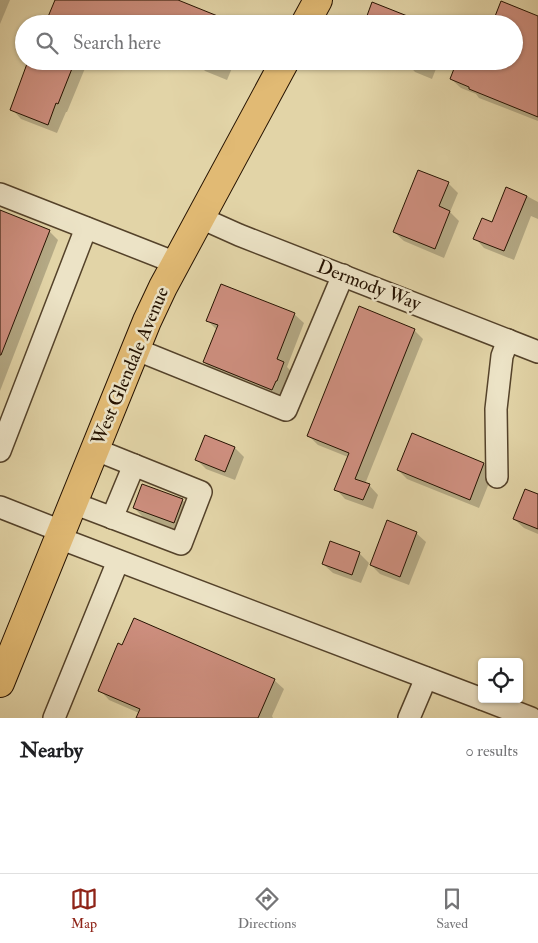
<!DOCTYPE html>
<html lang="en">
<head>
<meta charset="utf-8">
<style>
	:root { --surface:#fff; --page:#f6f6f6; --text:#202124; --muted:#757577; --line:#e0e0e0; --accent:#8f2418 }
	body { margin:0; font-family:"IM FELL Double Pica",serif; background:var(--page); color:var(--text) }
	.controls { position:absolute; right:15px; bottom:15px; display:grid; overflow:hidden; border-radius:5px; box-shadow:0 1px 4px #0004 }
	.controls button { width:45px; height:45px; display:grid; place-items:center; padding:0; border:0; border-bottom:1px solid var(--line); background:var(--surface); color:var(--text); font:25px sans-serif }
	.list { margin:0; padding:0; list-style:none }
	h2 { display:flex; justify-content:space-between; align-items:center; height:65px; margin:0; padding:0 20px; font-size:21px }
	h2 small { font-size:16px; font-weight:400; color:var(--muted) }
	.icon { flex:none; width:28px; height:28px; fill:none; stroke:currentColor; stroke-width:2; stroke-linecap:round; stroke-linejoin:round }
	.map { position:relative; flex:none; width:538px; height:718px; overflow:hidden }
	.search { position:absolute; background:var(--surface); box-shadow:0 1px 4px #0004; left:15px; right:15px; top:15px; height:55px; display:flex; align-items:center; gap:12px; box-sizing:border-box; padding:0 18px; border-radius:28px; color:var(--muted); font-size:19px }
	.sheet { height:155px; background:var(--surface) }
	nav { display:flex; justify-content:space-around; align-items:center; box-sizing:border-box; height:70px; border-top:1px solid var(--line); background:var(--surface); font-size:14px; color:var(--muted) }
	nav a { display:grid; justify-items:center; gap:2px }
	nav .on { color:var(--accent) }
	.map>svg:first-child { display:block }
	.shadow { fill:#0003 }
	.building { fill:#ce8f7f; stroke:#251200 }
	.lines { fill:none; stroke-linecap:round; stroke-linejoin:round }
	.minor-casing { stroke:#54422a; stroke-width:24 }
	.major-casing { stroke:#251200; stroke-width:30 }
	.minor { stroke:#ece3c6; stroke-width:21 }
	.major { stroke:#e1ba74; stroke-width:28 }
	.labels { text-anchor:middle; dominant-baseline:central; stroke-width:5; stroke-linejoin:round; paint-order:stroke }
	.street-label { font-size:19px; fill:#251200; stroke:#ece3c6 }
</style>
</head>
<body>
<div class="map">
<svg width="538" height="718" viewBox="0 0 538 718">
	<rect width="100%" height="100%" fill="#e2d4a7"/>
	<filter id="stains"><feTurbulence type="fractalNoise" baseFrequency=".004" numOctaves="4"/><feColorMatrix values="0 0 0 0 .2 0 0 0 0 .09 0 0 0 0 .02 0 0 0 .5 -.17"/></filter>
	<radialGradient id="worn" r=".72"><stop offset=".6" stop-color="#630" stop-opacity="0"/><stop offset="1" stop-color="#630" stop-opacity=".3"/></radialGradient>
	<!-- shadow -->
	<g class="shadow">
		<path d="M 0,0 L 10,0 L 0,24 Z"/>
		<path d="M 56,0 L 175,0 L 233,24 L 47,24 Z"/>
		<path d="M 538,16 L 538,121 L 479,98 L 476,94 L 461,88 L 451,79 L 514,61 Z"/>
		<path d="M 28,61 L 88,61 L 67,112 L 66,112 L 57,133 L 21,119 L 12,109 Z"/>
		<path d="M 196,61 L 235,61 L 227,80 L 205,71 Z"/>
		<path d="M 406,61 L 439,61 L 432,79 L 415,72 L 406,62 Z"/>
		<path d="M 448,183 L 458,193 L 450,212 L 459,221 L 444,258 L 404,241 L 394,232 Z"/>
		<path d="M 523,194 L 538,202 L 538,219 L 531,216 L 514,260 L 484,248 L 475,238 L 492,223 Z"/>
		<path d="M 0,212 L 49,231 L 58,240 L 0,391 Z"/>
		<path d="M 294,314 L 304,323 L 287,367 L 292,372 L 282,399 L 213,371 L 204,362 L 217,330 L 208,321 Z"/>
		<path d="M 414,330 L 423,339 L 365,484 L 369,485 L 378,495 L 373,509 L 345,499 L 336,489 L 348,457 L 318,445 L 309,436 Z"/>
		<path d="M 235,448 L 244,457 L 235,480 L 206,469 L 196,459 Z"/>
		<path d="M 484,464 L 493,473 L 479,508 L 407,479 L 398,470 Z"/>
		<path d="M 538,495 L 538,534 L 524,528 L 514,519 Z"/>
		<path d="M 182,500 L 192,509 L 183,532 L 143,517 L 134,508 Z"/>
		<path d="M 416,533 L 426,542 L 409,585 L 380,574 L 371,565 Z"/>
		<path d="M 359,553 L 369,563 L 361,583 L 333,573 L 323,564 Z"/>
		<path d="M 274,680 L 284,689 L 272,716 L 273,718 L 137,718 L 139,713 L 109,700 L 100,690 Z"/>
	</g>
	<!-- building -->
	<g class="building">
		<path d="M 55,0 L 178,0 L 235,23 L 107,24 L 93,18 L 90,24 L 45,24 Z"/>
		<path d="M 501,1 L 538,16 L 538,117 L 469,89 L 469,87 L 450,79 L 457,61 L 514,61 L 514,24 L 492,24 Z"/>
		<path d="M 372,2 L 425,23 L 425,24 L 364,24 Z"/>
		<path d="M 28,61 L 75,61 L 58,104 L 56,103 L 48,125 L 10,110 Z"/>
		<path d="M 418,170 L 449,182 L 439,206 L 450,211 L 435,249 L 393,232 Z"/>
		<path d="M 506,187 L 527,196 L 504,251 L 473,239 L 482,218 L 492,222 Z"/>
		<path d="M 0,210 L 50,230 L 1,355 L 0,355 Z"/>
		<path d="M 221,284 L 295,313 L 277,359 L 284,362 L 277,381 L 276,381 L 272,390 L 203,362 L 218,325 L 206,321 Z"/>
		<path d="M 359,306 L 415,329 L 355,479 L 370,484 L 363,500 L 334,490 L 349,453 L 307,436 Z"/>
		<path d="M 412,433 L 484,463 L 470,500 L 397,470 Z"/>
		<path d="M 205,435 L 235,447 L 225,472 L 195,460 Z"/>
		<path d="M 142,484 L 183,499 L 174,523 L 133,508 Z"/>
		<path d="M 525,489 L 538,494 L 538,529 L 513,519 Z"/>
		<path d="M 387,520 L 417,532 L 400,577 L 370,565 Z"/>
		<path d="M 330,541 L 360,552 L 352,575 L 322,564 Z"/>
		<path d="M 134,618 L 275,679 L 258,718 L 136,718 L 140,709 L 98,691 L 118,643 L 122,645 Z"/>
	</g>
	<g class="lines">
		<!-- minor casing -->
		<g class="minor-casing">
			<g id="minor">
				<path d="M 0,194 L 176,263"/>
				<path d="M 201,218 L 239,235 L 538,352"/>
				<path d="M 135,349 L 286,410 L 343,275"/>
				<path d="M 0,451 L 86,228"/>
				<path d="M 497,477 L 496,409 L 502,356 L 508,340"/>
				<path d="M 73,503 L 181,544 L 201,492 L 94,449"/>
				<path d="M 0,507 L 61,531"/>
				<path d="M 112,518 L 134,465"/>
				<path d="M 59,538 L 482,699"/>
				<path d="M 482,699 L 531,718"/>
				<path d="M 54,718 L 118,561"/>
				<path d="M 409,718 L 426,678"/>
			</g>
		</g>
		<!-- major casing -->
		<g class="major-casing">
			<g id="major">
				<path d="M 305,24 L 318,0"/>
				<path d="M 0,683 L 147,321 L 163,287 L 285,61"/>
			</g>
		</g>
		<!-- minor -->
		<use href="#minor" class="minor"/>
		<!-- major -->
		<use href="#major" class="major"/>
	</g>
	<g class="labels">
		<!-- street labels -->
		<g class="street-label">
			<text transform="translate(369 285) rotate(21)">Dermody Way</text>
			<text transform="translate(130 366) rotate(-67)">West Glendale Avenue</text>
		</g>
	</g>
	<rect width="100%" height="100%" filter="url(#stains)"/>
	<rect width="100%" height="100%" fill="url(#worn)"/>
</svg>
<div class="controls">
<button><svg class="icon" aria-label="locate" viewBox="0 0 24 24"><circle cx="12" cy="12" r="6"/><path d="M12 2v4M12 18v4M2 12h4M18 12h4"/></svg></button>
</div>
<div class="search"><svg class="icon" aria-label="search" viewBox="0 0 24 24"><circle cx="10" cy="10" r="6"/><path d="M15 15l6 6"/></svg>Search here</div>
</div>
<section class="sheet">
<h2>Nearby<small>0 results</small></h2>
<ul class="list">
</ul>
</section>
<nav>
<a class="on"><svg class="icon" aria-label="map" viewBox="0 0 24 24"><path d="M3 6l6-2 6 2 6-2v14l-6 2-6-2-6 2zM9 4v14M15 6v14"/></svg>Map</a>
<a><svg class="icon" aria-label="directions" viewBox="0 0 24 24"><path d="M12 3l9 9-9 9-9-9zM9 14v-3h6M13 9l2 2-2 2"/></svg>Directions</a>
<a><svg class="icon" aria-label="saved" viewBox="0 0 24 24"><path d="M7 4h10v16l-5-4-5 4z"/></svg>Saved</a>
</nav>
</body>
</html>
